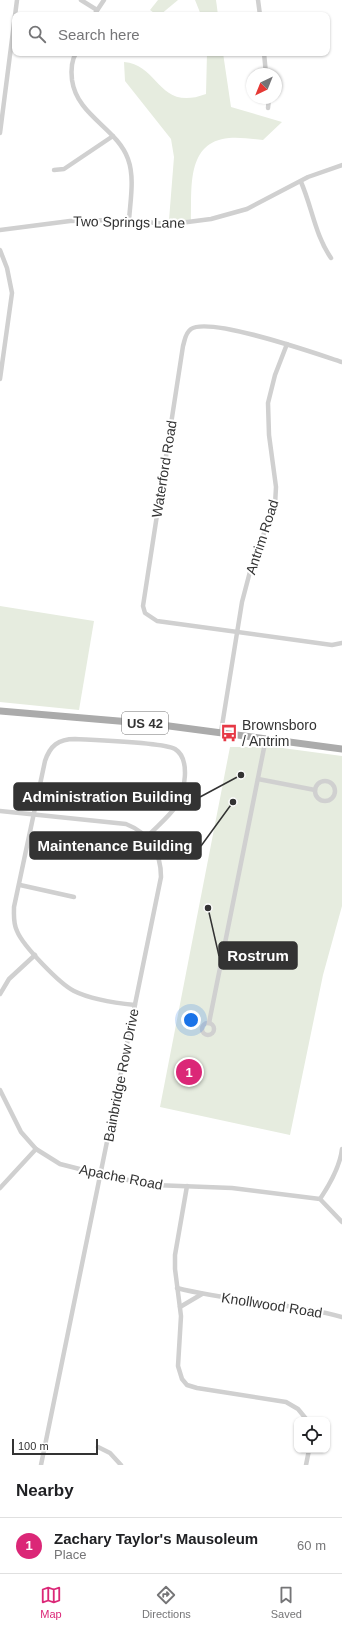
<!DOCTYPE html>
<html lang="en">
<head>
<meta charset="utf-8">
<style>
	:root { --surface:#fff; --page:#f2f2f2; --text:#202124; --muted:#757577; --line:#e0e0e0; --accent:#db2777 }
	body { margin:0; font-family:Helvetica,sans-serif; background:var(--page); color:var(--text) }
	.controls { position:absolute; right:12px; bottom:12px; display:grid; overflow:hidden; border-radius:8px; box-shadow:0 1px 3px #0004 }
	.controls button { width:36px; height:36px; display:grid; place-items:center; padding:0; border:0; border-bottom:1px solid var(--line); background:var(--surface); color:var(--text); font:20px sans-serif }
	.compass { position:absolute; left:246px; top:68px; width:36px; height:36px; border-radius:50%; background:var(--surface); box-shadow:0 1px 3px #0004; rotate:223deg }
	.scale { position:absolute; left:12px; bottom:10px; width:86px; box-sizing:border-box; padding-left:4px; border:2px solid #333; border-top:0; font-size:11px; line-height:14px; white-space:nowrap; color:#333; -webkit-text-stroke:3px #fff; paint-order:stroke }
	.you { position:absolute; left:191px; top:1020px; width:14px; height:14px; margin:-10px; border:3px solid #fff; border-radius:50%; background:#1a73e8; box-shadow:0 0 0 6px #1a73e833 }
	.badge { display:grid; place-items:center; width:26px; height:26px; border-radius:50%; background:var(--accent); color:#fff; font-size:13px; font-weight:700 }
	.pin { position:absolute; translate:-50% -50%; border:2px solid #fff; box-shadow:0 1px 4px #0006 }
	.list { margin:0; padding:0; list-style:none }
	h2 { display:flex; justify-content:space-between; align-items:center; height:52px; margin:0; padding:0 16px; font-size:17px }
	h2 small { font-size:13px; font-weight:400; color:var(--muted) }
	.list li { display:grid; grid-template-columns:26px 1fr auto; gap:12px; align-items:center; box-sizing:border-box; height:56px; padding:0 16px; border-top:1px solid var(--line) }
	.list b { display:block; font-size:15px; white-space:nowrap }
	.list p { margin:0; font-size:13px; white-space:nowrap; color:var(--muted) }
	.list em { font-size:13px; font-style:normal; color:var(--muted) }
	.icon { flex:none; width:22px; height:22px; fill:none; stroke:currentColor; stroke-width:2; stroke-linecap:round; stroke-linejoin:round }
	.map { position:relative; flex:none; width:342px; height:1465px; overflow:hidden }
	.search { position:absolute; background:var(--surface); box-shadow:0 1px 3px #0004; left:12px; right:12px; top:12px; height:44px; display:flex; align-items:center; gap:10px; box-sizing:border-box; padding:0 14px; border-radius:8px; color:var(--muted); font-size:15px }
	.sheet { height:108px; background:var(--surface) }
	nav { display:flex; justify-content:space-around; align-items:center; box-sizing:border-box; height:56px; border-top:1px solid var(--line); background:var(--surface); font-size:11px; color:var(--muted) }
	nav a { display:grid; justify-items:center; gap:2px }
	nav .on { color:var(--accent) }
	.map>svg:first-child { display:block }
	.green { fill:#e6ecdf }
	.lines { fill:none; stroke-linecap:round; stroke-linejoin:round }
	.street { stroke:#d0d0d0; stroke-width:4.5 }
	.primary { stroke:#ababab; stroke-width:7 }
	.labels { text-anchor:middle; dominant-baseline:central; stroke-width:4; stroke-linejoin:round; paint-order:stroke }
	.shield { fill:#fff; stroke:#707070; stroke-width:1 }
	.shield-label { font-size:13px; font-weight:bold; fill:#333 }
	.street-label { font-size:14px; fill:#333; stroke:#fff }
	.poi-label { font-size:14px; fill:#333; stroke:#fff; text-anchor:start }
	.leader { fill:none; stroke:#333; stroke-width:1.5 }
	.callout-dot { fill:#333; stroke:#fff; stroke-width:1.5 }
	.callout { fill:#333; stroke:#333; stroke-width:1.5 }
	.callout-label { font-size:15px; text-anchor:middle; font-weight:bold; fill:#fff }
</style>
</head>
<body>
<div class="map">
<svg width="342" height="1465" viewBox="0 0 342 1465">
	<rect width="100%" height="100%" fill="#fff"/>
	<!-- green -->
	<g class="green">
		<path d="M 158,0 L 178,0 L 160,15 L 157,15 L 150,10 Z"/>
		<path d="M 195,0 L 216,0 L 218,15 L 201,15 Z"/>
		<path d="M 207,53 L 223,53 L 231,107 L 282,122 L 263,140 C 252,139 240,137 229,138 C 186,142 192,188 191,220 L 169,220 L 174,157 L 171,139 L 125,81 L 124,62 C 160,65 158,112 206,94 Z"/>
		<path d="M 0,606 L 94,621 L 79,710 L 0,702 Z"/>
		<path d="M 230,747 L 275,747 L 342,756 L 342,906 L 323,975 L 290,1135 L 160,1107 Z"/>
	</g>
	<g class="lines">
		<!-- street -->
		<g class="street">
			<path d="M 81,0 L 97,10"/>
			<path d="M 258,0 L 260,15"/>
			<path d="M 94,15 L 104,0"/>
			<path d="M 76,53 C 71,61 71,71 72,80 C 77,116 117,128 128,159 C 135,178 130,202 129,221"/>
			<path d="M 264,53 L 266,74"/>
			<path d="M 268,108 L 269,98"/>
			<path d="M 0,133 L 17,0"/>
			<path d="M 54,170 L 64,169 L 113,136"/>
			<path d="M 301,182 C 312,207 315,235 331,258"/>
			<path d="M 0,230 L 70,221 L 111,220 L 172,224 L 211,219 L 247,209 L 308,177 L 342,165"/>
			<path d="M 0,250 L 7,268 L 12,293 L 0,379"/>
			<path d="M 342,362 C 317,354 210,316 191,329 C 185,333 185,340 183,346 L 143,606 L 145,613 L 157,621 L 332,645 L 342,643"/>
			<path d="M 221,732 L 242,602 L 252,564 L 275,505 L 276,487 L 269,435 L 268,403 L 275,375 L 287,344"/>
			<path d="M 258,779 L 315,790"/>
			<circle cx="325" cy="791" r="10"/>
			<path d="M 0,811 L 126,824 C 149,833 161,852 161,877 L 41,1465"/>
			<path d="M 20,885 L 74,897"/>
			<path d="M 0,994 L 9,979 L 35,955"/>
			<path d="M 135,1005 C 115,1003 92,1000 74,991 C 60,984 23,946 17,931 C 13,923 14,916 14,907 L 45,761 C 50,746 58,739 75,739 C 93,740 162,742 175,749 C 191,759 185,792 176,806 C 169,817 156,827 147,837"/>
			<path d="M 209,1023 L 266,738"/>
			<circle cx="208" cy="1029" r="6"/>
			<path d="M 0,1090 L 21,1132 L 36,1149 L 60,1164 L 107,1176 L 154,1185 L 232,1188 L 320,1199 L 342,1222"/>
			<path d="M 187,1186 L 175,1255 L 175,1269 L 181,1316 L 178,1366 L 182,1379 L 187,1385 L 197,1388 L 286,1402 L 298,1409 L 307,1420"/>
			<path d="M 0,1188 L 36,1149"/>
			<path d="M 320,1199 C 330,1184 340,1167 342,1149"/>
			<path d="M 177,1288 C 231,1302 288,1302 342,1317"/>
			<path d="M 180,1307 L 202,1294"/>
			<path d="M 98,1447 L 110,1453 L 121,1465"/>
			<path d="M 306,1465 L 309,1450"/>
		</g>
		<!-- primary -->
		<path class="primary" d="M 0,711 L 154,724 L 342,749"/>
	</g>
	<!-- icons -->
	<defs>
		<g id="bus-bare" transform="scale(1.38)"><path d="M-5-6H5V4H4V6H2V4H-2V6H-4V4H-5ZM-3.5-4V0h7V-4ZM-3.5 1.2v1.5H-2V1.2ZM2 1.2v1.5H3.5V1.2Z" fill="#e63946" stroke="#fff" stroke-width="2.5" paint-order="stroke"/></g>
	</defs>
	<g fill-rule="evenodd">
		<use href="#bus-bare" x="229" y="733"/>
	</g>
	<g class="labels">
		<!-- shield labels -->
		<rect class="shield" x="122" y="712" width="46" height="22" rx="3"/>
		<g class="shield-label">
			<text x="145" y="723">US 42</text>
		</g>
		<!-- street labels -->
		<g class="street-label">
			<text transform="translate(129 222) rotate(1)">Two Springs Lane</text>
			<text transform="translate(164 469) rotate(-81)">Waterford Road</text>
			<text transform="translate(262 537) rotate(-72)">Antrim Road</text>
			<text transform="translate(121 1075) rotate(-79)">Bainbridge Row Drive</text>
			<text transform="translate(121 1177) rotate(11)">Apache Road</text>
			<text transform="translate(272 1305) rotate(9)">Knollwood Road</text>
		</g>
		<!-- poi labels -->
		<g class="poi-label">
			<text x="242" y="725">Brownsboro<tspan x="242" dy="16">/ Antrim</tspan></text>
		</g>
	</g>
	<!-- callouts -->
	<path class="leader" d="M241 775L200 797M233 802L201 846M208 908L219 956"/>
	<g class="callout-dot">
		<circle cx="241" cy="775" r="4"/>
		<circle cx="233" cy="802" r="4"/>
		<circle cx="208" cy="908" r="4"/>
	</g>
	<g class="callout">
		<rect x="14" y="783" width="186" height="27" rx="4"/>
		<rect x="30" y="832" width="171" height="27" rx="4"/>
		<rect x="219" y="942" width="78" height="27" rx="4"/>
	</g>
	<g class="callout-label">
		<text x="107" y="802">Administration Building</text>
		<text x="115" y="851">Maintenance Building</text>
		<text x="258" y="961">Rostrum</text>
	</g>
</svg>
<div class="controls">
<button><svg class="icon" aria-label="locate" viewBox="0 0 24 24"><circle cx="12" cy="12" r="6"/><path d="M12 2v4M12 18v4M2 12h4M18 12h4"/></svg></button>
</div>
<svg class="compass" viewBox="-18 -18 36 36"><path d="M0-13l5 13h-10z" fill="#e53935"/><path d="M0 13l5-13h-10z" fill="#757577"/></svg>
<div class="scale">100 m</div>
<div class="you"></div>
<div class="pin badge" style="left:189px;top:1072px">1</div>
<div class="search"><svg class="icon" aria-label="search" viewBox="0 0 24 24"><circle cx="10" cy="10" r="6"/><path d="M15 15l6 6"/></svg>Search here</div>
</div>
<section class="sheet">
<h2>Nearby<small></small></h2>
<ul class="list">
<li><span class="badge">1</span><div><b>Zachary Taylor's Mausoleum</b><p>Place</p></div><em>60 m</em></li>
</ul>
</section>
<nav>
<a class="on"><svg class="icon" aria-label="map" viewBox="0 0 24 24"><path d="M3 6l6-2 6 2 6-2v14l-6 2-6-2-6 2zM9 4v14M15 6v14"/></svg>Map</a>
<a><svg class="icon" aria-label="directions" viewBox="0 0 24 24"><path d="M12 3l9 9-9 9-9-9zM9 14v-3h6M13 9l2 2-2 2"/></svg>Directions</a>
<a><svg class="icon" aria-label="saved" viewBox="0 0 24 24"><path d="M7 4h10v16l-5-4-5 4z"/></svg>Saved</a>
</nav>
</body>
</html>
